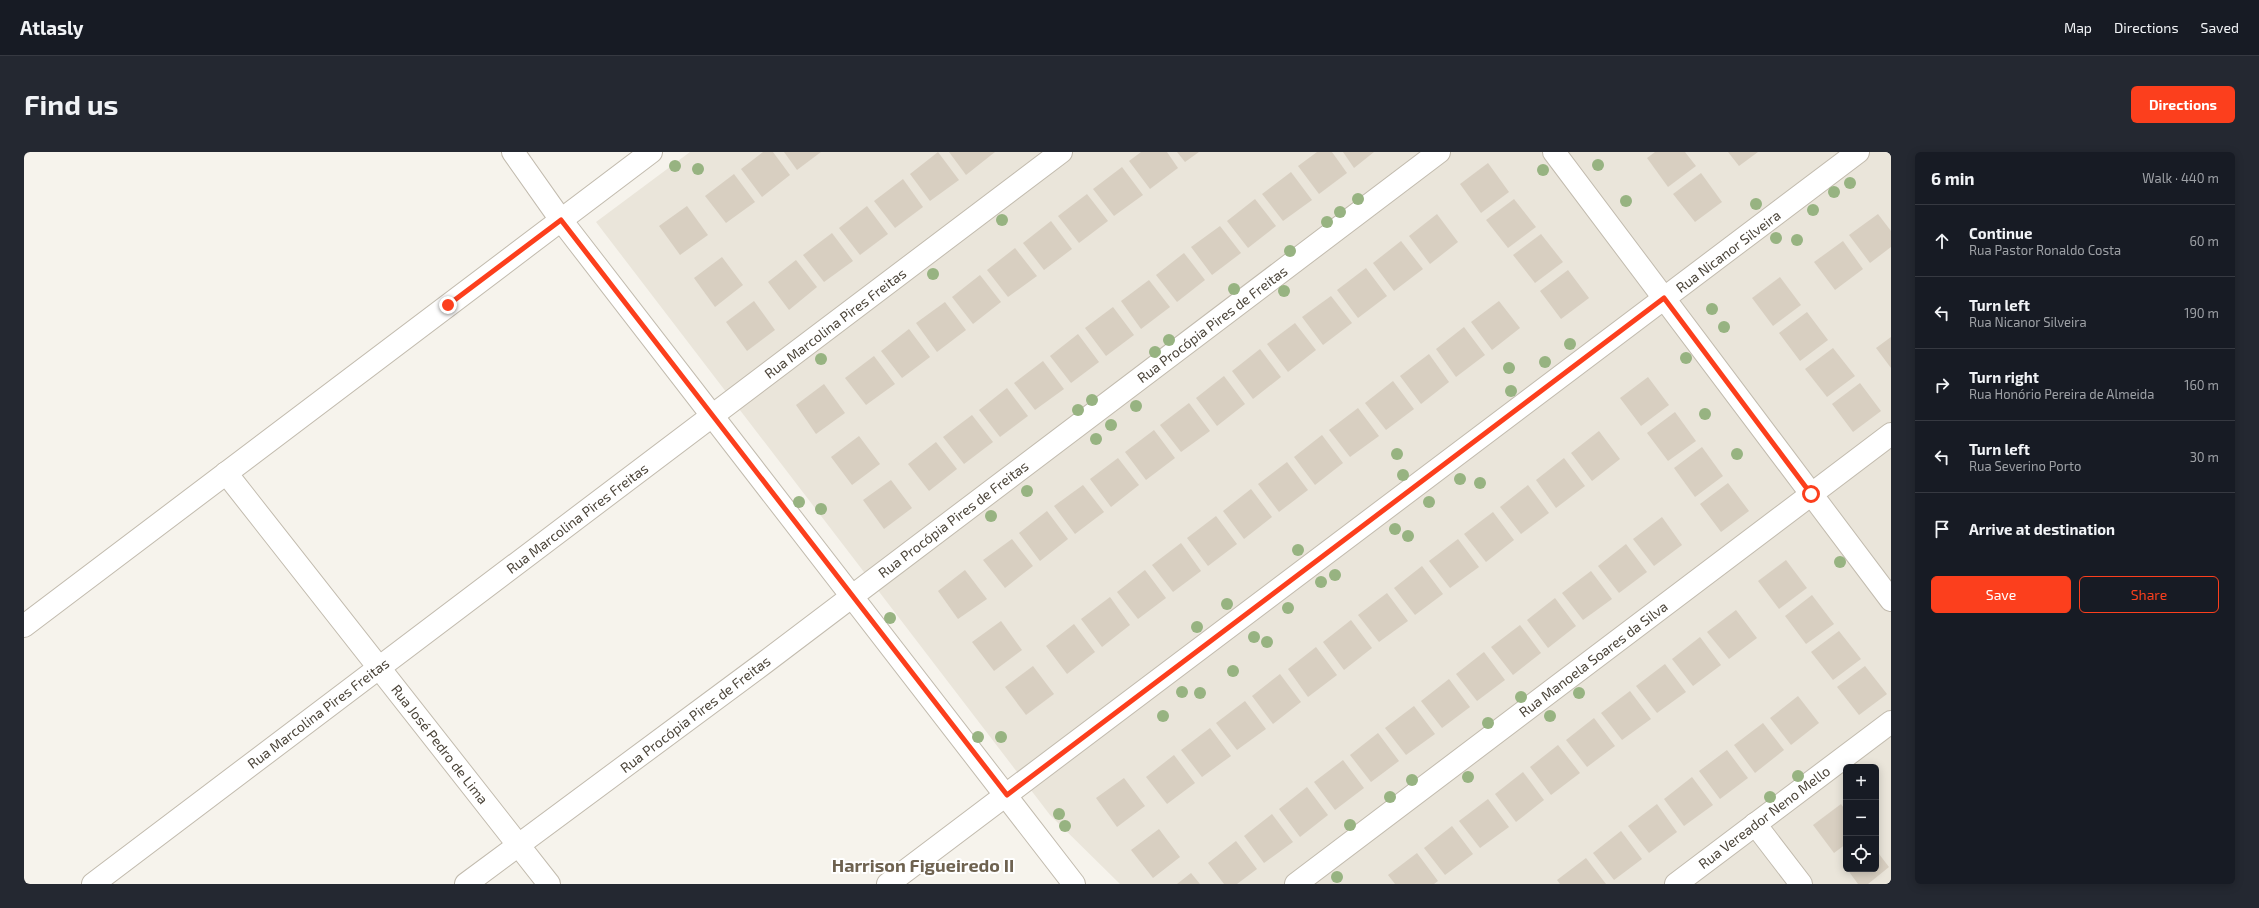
<!DOCTYPE html>
<html lang="en">
<head>
<meta charset="utf-8">
<style>
	:root { --surface:#171b24; --page:#242831; --text:#f1f3f6; --muted:#9ea1a6; --line:#363941; --accent:#fc3f1d }
	body { margin:0; font-family:"Exo 2",sans-serif; background:var(--page); color:var(--text) }
	.controls { position:absolute; right:12px; bottom:12px; display:grid; overflow:hidden; border-radius:6px; box-shadow:0 2px 10px #0003 }
	.controls button { width:36px; height:36px; display:grid; place-items:center; padding:0; border:0; border-bottom:1px solid var(--line); background:var(--surface); color:var(--text); font:20px sans-serif }
	.stop { position:absolute; width:12px; height:12px; margin:-9px; border:3px solid #fc3f1d; border-radius:50%; background:#fff }
	.stop.end { background:#fc3f1d; border-color:#fff; box-shadow:0 1px 4px #0008 }
	.list { margin:0; padding:0; list-style:none }
	h2 { display:flex; justify-content:space-between; align-items:center; height:52px; margin:0; padding:0 16px; font-size:17px }
	h2 small { font-size:13px; font-weight:400; color:var(--muted) }
	.list li { display:grid; grid-template-columns:26px 1fr auto; gap:12px; align-items:center; box-sizing:border-box; height:72px; padding:0 16px; border-top:1px solid var(--line) }
	.list b { display:block; font-size:15px; white-space:nowrap }
	.list p { margin:0; font-size:13px; white-space:nowrap; color:var(--muted) }
	.list em { font-size:13px; font-style:normal; color:var(--muted) }
	.actions { display:flex; gap:8px; padding:12px 16px }
	.actions a { flex:1; padding:9px 0; border:1px solid var(--accent); border-radius:6px; text-align:center; font-size:14px; color:var(--accent) }
	.actions .main { background:var(--accent); color:#fff }
	.icon { flex:none; width:22px; height:22px; fill:none; stroke:currentColor; stroke-width:2; stroke-linecap:round; stroke-linejoin:round }
	.map { position:relative; flex:none; width:1867px; height:732px; overflow:hidden; border-radius:6px }
	header { display:flex; align-items:center; gap:24px; box-sizing:border-box; height:56px; padding:0 20px; background:var(--surface); border-bottom:1px solid var(--line) }
	header strong { font-size:19px }
	nav { display:flex; gap:22px; margin-inline-start:auto; font-size:14px }
	.intro { display:flex; align-items:center; justify-content:space-between; box-sizing:border-box; height:96px; padding:0 24px }
	h1 { margin:0; font-size:28px }
	.button { padding:10px 18px; border-radius:6px; background:var(--accent); color:#fff; font-size:14px; font-weight:700 }
	main { display:flex; gap:24px; padding:0 24px }
	aside { flex:1; background:var(--surface); border-radius:6px; box-shadow:0 2px 10px #0003 }
	.map>svg:first-child { display:block }
	.residential { fill:#eae5da; fill-rule:evenodd }
	.building { fill:#d8cfc1 }
	.lines { fill:none; stroke-linecap:round; stroke-linejoin:round }
	.street-casing { stroke:#c2bbae; stroke-width:24 }
	.street { stroke:#fff; stroke-width:22 }
	.tree { fill:#97b381 }
	.route { stroke:#fc3f1d; stroke-width:5 }
	.labels { text-anchor:middle; dominant-baseline:central; stroke-width:4; stroke-linejoin:round; paint-order:stroke }
	.street-label { font-size:14px; fill:#4b4439; stroke:#fff }
	.district-label { font-size:18px; font-weight:bold; fill:#6e6250; stroke:#fff }
</style>
</head>
<body>
<header>
<strong>Atlasly</strong>
<nav><a>Map</a><a>Directions</a><a>Saved</a></nav>
</header>
<div class="intro"><h1>Find us</h1><a class="button">Directions</a></div>
<main>
<div class="map">
<svg width="1867" height="732" viewBox="0 0 1867 732">
	<rect width="100%" height="100%" fill="#f6f3ec"/>
	<!-- residential -->
	<path class="residential" d="M 666,0 L 1867,0 L 1867,732 L 1096,732 L 1026,663 L 572,70 ZM 1822,615 L 1852,615 L 1852,717 L 1822,717 Z"/>
	<!-- building -->
	<g class="building">
		<path d="M 739,0 L 749,0 L 766,23 L 738,45 L 717,17 Z"/>
		<path d="M 760,0 L 797,0 L 773,18 Z"/>
		<path d="M 914,0 L 935,28 L 906,49 L 886,22 Z"/>
		<path d="M 925,0 L 971,0 L 942,23 Z"/>
		<path d="M 1117,0 L 1143,0 L 1154,16 L 1126,37 L 1105,9 Z"/>
		<path d="M 1153,0 L 1175,0 L 1161,10 Z"/>
		<path d="M 1293,0 L 1308,0 L 1323,21 L 1295,42 L 1274,14 Z"/>
		<path d="M 1319,0 L 1350,0 L 1330,16 Z"/>
		<path d="M 1631,0 L 1661,0 L 1672,14 L 1644,35 L 1623,6 Z"/>
		<path d="M 1704,0 L 1734,0 L 1715,14 Z"/>
		<path d="M 1464,11 L 1485,40 L 1457,61 L 1436,32 Z"/>
		<path d="M 1098,15 L 1119,43 L 1090,64 L 1069,37 Z"/>
		<path d="M 1267,20 L 1288,48 L 1259,69 L 1238,42 Z"/>
		<path d="M 1677,21 L 1698,50 L 1671,70 L 1649,42 Z"/>
		<path d="M 710,22 L 731,50 L 702,71 L 681,44 Z"/>
		<path d="M 879,27 L 899,55 L 871,76 L 850,49 Z"/>
		<path d="M 1063,42 L 1084,69 L 1055,91 L 1034,64 Z"/>
		<path d="M 1231,47 L 1252,74 L 1224,96 L 1203,69 Z"/>
		<path d="M 1490,47 L 1512,75 L 1484,96 L 1462,68 Z"/>
		<path d="M 663,54 L 684,83 L 656,103 L 635,74 Z"/>
		<path d="M 843,54 L 864,82 L 836,103 L 815,76 Z"/>
		<path d="M 1413,62 L 1434,90 L 1406,112 L 1385,84 Z"/>
		<path d="M 1854,62 L 1867,79 L 1867,95 L 1846,111 L 1825,83 Z"/>
		<path d="M 1027,69 L 1048,97 L 1020,118 L 999,91 Z"/>
		<path d="M 1196,74 L 1217,101 L 1188,123 L 1167,95 Z"/>
		<path d="M 808,81 L 829,109 L 800,130 L 779,103 Z"/>
		<path d="M 1517,82 L 1539,110 L 1511,131 L 1489,103 Z"/>
		<path d="M 1377,89 L 1399,117 L 1370,139 L 1349,111 Z"/>
		<path d="M 1819,89 L 1839,117 L 1811,138 L 1790,110 Z"/>
		<path d="M 991,96 L 1013,124 L 984,145 L 963,118 Z"/>
		<path d="M 1160,101 L 1181,128 L 1153,150 L 1132,123 Z"/>
		<path d="M 698,105 L 719,133 L 691,155 L 670,126 Z"/>
		<path d="M 772,108 L 793,135 L 765,158 L 744,130 Z"/>
		<path d="M 1342,116 L 1363,144 L 1334,166 L 1313,138 Z"/>
		<path d="M 1544,118 L 1565,146 L 1537,167 L 1516,139 Z"/>
		<path d="M 956,123 L 977,150 L 949,172 L 928,145 Z"/>
		<path d="M 1756,125 L 1777,153 L 1749,174 L 1728,146 Z"/>
		<path d="M 1125,128 L 1146,155 L 1117,177 L 1097,149 Z"/>
		<path d="M 1307,144 L 1328,171 L 1299,193 L 1278,165 Z"/>
		<path d="M 730,149 L 751,178 L 723,199 L 702,170 Z"/>
		<path d="M 1475,149 L 1496,176 L 1468,198 L 1447,170 Z"/>
		<path d="M 921,150 L 942,178 L 913,200 L 892,171 Z"/>
		<path d="M 1089,155 L 1110,183 L 1082,204 L 1061,176 Z"/>
		<path d="M 1783,160 L 1804,188 L 1776,209 L 1755,181 Z"/>
		<path d="M 1271,171 L 1292,198 L 1264,220 L 1243,192 Z"/>
		<path d="M 1440,175 L 1461,203 L 1432,225 L 1412,197 Z"/>
		<path d="M 885,177 L 906,205 L 878,226 L 857,199 Z"/>
		<path d="M 1054,182 L 1075,210 L 1047,231 L 1026,204 Z"/>
		<path d="M 1867,185 L 1867,216 L 1852,196 Z"/>
		<path d="M 1809,196 L 1831,224 L 1803,245 L 1781,217 Z"/>
		<path d="M 1236,197 L 1257,225 L 1229,247 L 1208,219 Z"/>
		<path d="M 1405,202 L 1425,230 L 1397,252 L 1376,224 Z"/>
		<path d="M 850,204 L 871,232 L 842,253 L 821,226 Z"/>
		<path d="M 1019,209 L 1040,237 L 1011,258 L 990,231 Z"/>
		<path d="M 1200,224 L 1221,252 L 1193,274 L 1172,246 Z"/>
		<path d="M 1624,225 L 1645,253 L 1617,274 L 1596,246 Z"/>
		<path d="M 1369,229 L 1390,257 L 1362,278 L 1341,251 Z"/>
		<path d="M 1836,231 L 1857,259 L 1829,280 L 1808,252 Z"/>
		<path d="M 800,232 L 821,261 L 792,282 L 772,253 Z"/>
		<path d="M 983,236 L 1004,264 L 976,285 L 955,258 Z"/>
		<path d="M 1165,251 L 1186,279 L 1157,300 L 1136,273 Z"/>
		<path d="M 1334,256 L 1355,284 L 1326,305 L 1305,278 Z"/>
		<path d="M 1651,260 L 1672,289 L 1644,309 L 1623,281 Z"/>
		<path d="M 948,263 L 969,290 L 940,312 L 919,285 Z"/>
		<path d="M 1130,278 L 1151,306 L 1122,328 L 1101,300 Z"/>
		<path d="M 1575,279 L 1596,307 L 1568,329 L 1547,301 Z"/>
		<path d="M 1298,283 L 1319,311 L 1291,333 L 1270,305 Z"/>
		<path d="M 835,284 L 856,312 L 828,333 L 807,305 Z"/>
		<path d="M 912,290 L 933,317 L 905,339 L 884,312 Z"/>
		<path d="M 1678,295 L 1699,324 L 1671,345 L 1650,316 Z"/>
		<path d="M 1094,306 L 1115,333 L 1087,355 L 1066,327 Z"/>
		<path d="M 1540,306 L 1561,334 L 1532,356 L 1512,328 Z"/>
		<path d="M 1263,310 L 1284,338 L 1255,360 L 1234,332 Z"/>
		<path d="M 867,328 L 888,356 L 860,377 L 839,348 Z"/>
		<path d="M 1704,331 L 1725,359 L 1697,380 L 1676,352 Z"/>
		<path d="M 1059,333 L 1080,360 L 1051,382 L 1030,354 Z"/>
		<path d="M 1504,333 L 1525,361 L 1497,382 L 1476,355 Z"/>
		<path d="M 1227,337 L 1248,365 L 1220,387 L 1199,359 Z"/>
		<path d="M 1023,359 L 1044,387 L 1016,409 L 995,381 Z"/>
		<path d="M 1469,360 L 1490,388 L 1462,410 L 1440,382 Z"/>
		<path d="M 1192,364 L 1213,392 L 1184,414 L 1163,386 Z"/>
		<path d="M 1638,365 L 1658,393 L 1630,414 L 1609,387 Z"/>
		<path d="M 988,387 L 1009,414 L 981,436 L 959,408 Z"/>
		<path d="M 1434,387 L 1455,415 L 1426,436 L 1405,409 Z"/>
		<path d="M 1157,391 L 1177,419 L 1149,440 L 1128,413 Z"/>
		<path d="M 1602,392 L 1623,420 L 1595,441 L 1574,414 Z"/>
		<path d="M 1762,408 L 1783,436 L 1755,457 L 1734,429 Z"/>
		<path d="M 1398,414 L 1419,442 L 1391,463 L 1370,436 Z"/>
		<path d="M 941,418 L 963,447 L 934,467 L 914,439 Z"/>
		<path d="M 1121,418 L 1142,446 L 1114,467 L 1093,440 Z"/>
		<path d="M 1567,419 L 1588,447 L 1559,468 L 1538,441 Z"/>
		<path d="M 1363,441 L 1384,469 L 1355,490 L 1334,463 Z"/>
		<path d="M 1788,443 L 1810,472 L 1782,492 L 1761,464 Z"/>
		<path d="M 1086,445 L 1106,473 L 1078,495 L 1057,467 Z"/>
		<path d="M 1531,446 L 1552,474 L 1524,496 L 1503,468 Z"/>
		<path d="M 1712,458 L 1733,486 L 1705,507 L 1683,480 Z"/>
		<path d="M 1327,468 L 1348,496 L 1320,518 L 1299,490 Z"/>
		<path d="M 977,469 L 998,498 L 970,519 L 948,490 Z"/>
		<path d="M 1050,472 L 1071,500 L 1043,522 L 1022,494 Z"/>
		<path d="M 1496,473 L 1517,501 L 1489,523 L 1467,495 Z"/>
		<path d="M 1815,479 L 1837,507 L 1809,528 L 1787,500 Z"/>
		<path d="M 1676,485 L 1697,513 L 1669,534 L 1648,507 Z"/>
		<path d="M 1292,495 L 1313,523 L 1284,545 L 1264,517 Z"/>
		<path d="M 1460,500 L 1481,528 L 1453,549 L 1432,522 Z"/>
		<path d="M 1641,512 L 1662,540 L 1633,561 L 1612,534 Z"/>
		<path d="M 1009,514 L 1030,542 L 1002,563 L 981,535 Z"/>
		<path d="M 1841,514 L 1863,542 L 1835,563 L 1813,535 Z"/>
		<path d="M 1256,522 L 1277,550 L 1249,572 L 1228,544 Z"/>
		<path d="M 1425,527 L 1446,555 L 1418,576 L 1397,549 Z"/>
		<path d="M 1606,539 L 1627,567 L 1598,588 L 1577,561 Z"/>
		<path d="M 1774,544 L 1795,571 L 1767,593 L 1746,566 Z"/>
		<path d="M 1221,549 L 1242,577 L 1213,598 L 1192,571 Z"/>
		<path d="M 1390,554 L 1411,582 L 1382,603 L 1361,576 Z"/>
		<path d="M 1570,566 L 1591,594 L 1563,615 L 1542,588 Z"/>
		<path d="M 1739,571 L 1760,598 L 1731,621 L 1710,593 Z"/>
		<path d="M 1186,576 L 1207,604 L 1178,625 L 1157,598 Z"/>
		<path d="M 1354,581 L 1375,609 L 1347,630 L 1326,603 Z"/>
		<path d="M 1534,593 L 1556,621 L 1527,643 L 1506,615 Z"/>
		<path d="M 1703,598 L 1724,626 L 1696,647 L 1675,619 Z"/>
		<path d="M 1150,603 L 1171,631 L 1143,652 L 1122,625 Z"/>
		<path d="M 1319,608 L 1340,636 L 1311,658 L 1290,630 Z"/>
		<path d="M 1499,620 L 1520,648 L 1492,670 L 1471,642 Z"/>
		<path d="M 1668,625 L 1689,653 L 1660,674 L 1640,647 Z"/>
		<path d="M 1100,626 L 1121,654 L 1093,675 L 1072,646 Z"/>
		<path d="M 1283,635 L 1304,663 L 1276,685 L 1255,657 Z"/>
		<path d="M 1464,647 L 1485,675 L 1456,696 L 1435,669 Z"/>
		<path d="M 1633,652 L 1653,680 L 1625,701 L 1604,674 Z"/>
		<path d="M 1817,652 L 1822,659 L 1822,692 L 1810,701 L 1789,673 Z"/>
		<path d="M 1248,662 L 1269,690 L 1240,711 L 1220,684 Z"/>
		<path d="M 1428,674 L 1449,702 L 1421,723 L 1400,696 Z"/>
		<path d="M 1135,677 L 1156,705 L 1129,726 L 1107,698 Z"/>
		<path d="M 1597,679 L 1618,707 L 1590,728 L 1569,701 Z"/>
		<path d="M 1212,689 L 1233,717 L 1213,732 L 1200,732 L 1184,711 Z"/>
		<path d="M 1852,698 L 1865,715 L 1844,732 L 1834,732 L 1823,717 L 1852,717 Z"/>
		<path d="M 1393,701 L 1414,729 L 1410,732 L 1371,732 L 1364,723 Z"/>
		<path d="M 1562,706 L 1582,732 L 1536,732 L 1533,728 Z"/>
		<path d="M 1167,721 L 1176,732 L 1153,732 Z"/>
	</g>
	<g class="lines">
		<!-- street casing -->
		<g class="street-casing">
			<g id="street">
				<path d="M 489,0 L 537,68 L 1050,732"/>
				<path d="M 1530,0 L 1867,448"/>
				<path d="M 202,321 L 525,732"/>
				<path d="M 0,474 L 627,0"/>
				<path d="M 1731,672 L 1777,732"/>
				<path d="M 69,732 L 1037,0"/>
				<path d="M 442,732 L 740,511 L 1415,0"/>
				<path d="M 864,732 L 1834,0"/>
				<path d="M 1272,732 L 1867,282"/>
				<path d="M 1652,732 L 1867,570"/>
			</g>
		</g>
		<!-- street -->
		<use href="#street" class="street"/>
	</g>
	<!-- trees -->
	<g class="tree">
		<circle cx="1574" cy="13" r="6"/>
		<circle cx="651" cy="14" r="6"/>
		<circle cx="674" cy="17" r="6"/>
		<circle cx="1519" cy="18" r="6"/>
		<circle cx="1826" cy="31" r="6"/>
		<circle cx="1810" cy="40" r="6"/>
		<circle cx="1334" cy="47" r="6"/>
		<circle cx="1602" cy="49" r="6"/>
		<circle cx="1732" cy="52" r="6"/>
		<circle cx="1789" cy="58" r="6"/>
		<circle cx="1316" cy="60" r="6"/>
		<circle cx="978" cy="68" r="6"/>
		<circle cx="1303" cy="70" r="6"/>
		<circle cx="1752" cy="86" r="6"/>
		<circle cx="1773" cy="88" r="6"/>
		<circle cx="1266" cy="99" r="6"/>
		<circle cx="909" cy="122" r="6"/>
		<circle cx="1210" cy="137" r="6"/>
		<circle cx="1260" cy="139" r="6"/>
		<circle cx="1688" cy="157" r="6"/>
		<circle cx="1700" cy="175" r="6"/>
		<circle cx="1145" cy="188" r="6"/>
		<circle cx="1546" cy="192" r="6"/>
		<circle cx="1131" cy="200" r="6"/>
		<circle cx="1662" cy="206" r="6"/>
		<circle cx="797" cy="207" r="6"/>
		<circle cx="1521" cy="210" r="6"/>
		<circle cx="1485" cy="216" r="6"/>
		<circle cx="1487" cy="239" r="6"/>
		<circle cx="1068" cy="248" r="6"/>
		<circle cx="1112" cy="254" r="6"/>
		<circle cx="1054" cy="258" r="6"/>
		<circle cx="1681" cy="262" r="6"/>
		<circle cx="1087" cy="273" r="6"/>
		<circle cx="1072" cy="287" r="6"/>
		<circle cx="1373" cy="302" r="6"/>
		<circle cx="1713" cy="302" r="6"/>
		<circle cx="1379" cy="323" r="6"/>
		<circle cx="1436" cy="327" r="6"/>
		<circle cx="1456" cy="331" r="6"/>
		<circle cx="1003" cy="339" r="6"/>
		<circle cx="775" cy="350" r="6"/>
		<circle cx="1405" cy="350" r="6"/>
		<circle cx="797" cy="357" r="6"/>
		<circle cx="967" cy="364" r="6"/>
		<circle cx="1371" cy="377" r="6"/>
		<circle cx="1384" cy="384" r="6"/>
		<circle cx="1274" cy="398" r="6"/>
		<circle cx="1816" cy="410" r="6"/>
		<circle cx="1311" cy="423" r="6"/>
		<circle cx="1297" cy="430" r="6"/>
		<circle cx="1203" cy="452" r="6"/>
		<circle cx="1264" cy="456" r="6"/>
		<circle cx="866" cy="466" r="6"/>
		<circle cx="1173" cy="475" r="6"/>
		<circle cx="1230" cy="485" r="6"/>
		<circle cx="1243" cy="490" r="6"/>
		<circle cx="1209" cy="519" r="6"/>
		<circle cx="1158" cy="540" r="6"/>
		<circle cx="1176" cy="541" r="6"/>
		<circle cx="1555" cy="541" r="6"/>
		<circle cx="1497" cy="545" r="6"/>
		<circle cx="1139" cy="564" r="6"/>
		<circle cx="1526" cy="564" r="6"/>
		<circle cx="1464" cy="571" r="6"/>
		<circle cx="954" cy="585" r="6"/>
		<circle cx="977" cy="585" r="6"/>
		<circle cx="1774" cy="624" r="6"/>
		<circle cx="1444" cy="625" r="6"/>
		<circle cx="1388" cy="628" r="6"/>
		<circle cx="1366" cy="645" r="6"/>
		<circle cx="1746" cy="645" r="6"/>
		<circle cx="1035" cy="662" r="6"/>
		<circle cx="1326" cy="673" r="6"/>
		<circle cx="1041" cy="674" r="6"/>
		<circle cx="1313" cy="725" r="6"/>
	</g>
	<g class="lines">
		<!-- route -->
		<path class="route" d="M 424,153 L 537,68 L 983,643 L 1640,146 L 1787,342"/>
	</g>
	<g class="labels">
		<!-- street labels -->
		<g class="street-label">
			<text transform="translate(1704 99) rotate(-37)">Rua Nicanor Silveira</text>
			<text transform="translate(811 171) rotate(-37)">Rua Marcolina Pires Freitas</text>
			<text transform="translate(1188 172) rotate(-37)">Rua Procópia Pires de Freitas</text>
			<text transform="translate(553 366) rotate(-37)">Rua Marcolina Pires Freitas</text>
			<text transform="translate(929 367) rotate(-37)">Rua Procópia Pires de Freitas</text>
			<text transform="translate(1569 507) rotate(-37)">Rua Manoela Soares da Silva</text>
			<text transform="translate(294 561) rotate(-37)">Rua Marcolina Pires Freitas</text>
			<text transform="translate(671 562) rotate(-37)">Rua Procópia Pires de Freitas</text>
			<text transform="translate(416 592) rotate(52)">Rua José Pedro de Lima</text>
			<text transform="translate(1740 665) rotate(-37)">Rua Vereador Neno Mello</text>
		</g>
		<!-- district labels -->
		<g class="district-label">
			<text x="899" y="713">Harrison Figueiredo II</text>
		</g>
	</g>
</svg>
<div class="controls">
<button>+</button>
<button>−</button>
<button><svg class="icon" aria-label="locate" viewBox="0 0 24 24"><circle cx="12" cy="12" r="6"/><path d="M12 2v4M12 18v4M2 12h4M18 12h4"/></svg></button>
</div>
<div class="stop" style="left:1787px;top:342px"></div>
<div class="stop end" style="left:424px;top:153px"></div>
</div>
<aside>
<h2>6 min<small>Walk · 440 m</small></h2>
<ul class="list">
<li><svg class="icon" aria-label="ahead" viewBox="0 0 24 24"><path d="M12 20V5M6 11l6-6 6 6"/></svg><div><b>Continue</b><p>Rua Pastor Ronaldo Costa</p></div><em>60 m</em></li>
<li><svg class="icon" aria-label="left" viewBox="0 0 24 24"><path d="M17 20v-9H6M10 6l-5 5 5 5"/></svg><div><b>Turn left</b><p>Rua Nicanor Silveira</p></div><em>190 m</em></li>
<li><svg class="icon" aria-label="right" viewBox="0 0 24 24"><path d="M7 20v-9h11M14 6l5 5-5 5"/></svg><div><b>Turn right</b><p>Rua Honório Pereira de Almeida</p></div><em>160 m</em></li>
<li><svg class="icon" aria-label="left" viewBox="0 0 24 24"><path d="M17 20v-9H6M10 6l-5 5 5 5"/></svg><div><b>Turn left</b><p>Rua Severino Porto</p></div><em>30 m</em></li>
<li><svg class="icon" aria-label="arrive" viewBox="0 0 24 24"><path d="M6 21V4h12l-3 4 3 4H6"/></svg><div><b>Arrive at destination</b></div></li>
</ul>
<div class="actions"><a class="main">Save</a><a>Share</a></div>
</aside>
</main>
</body>
</html>
